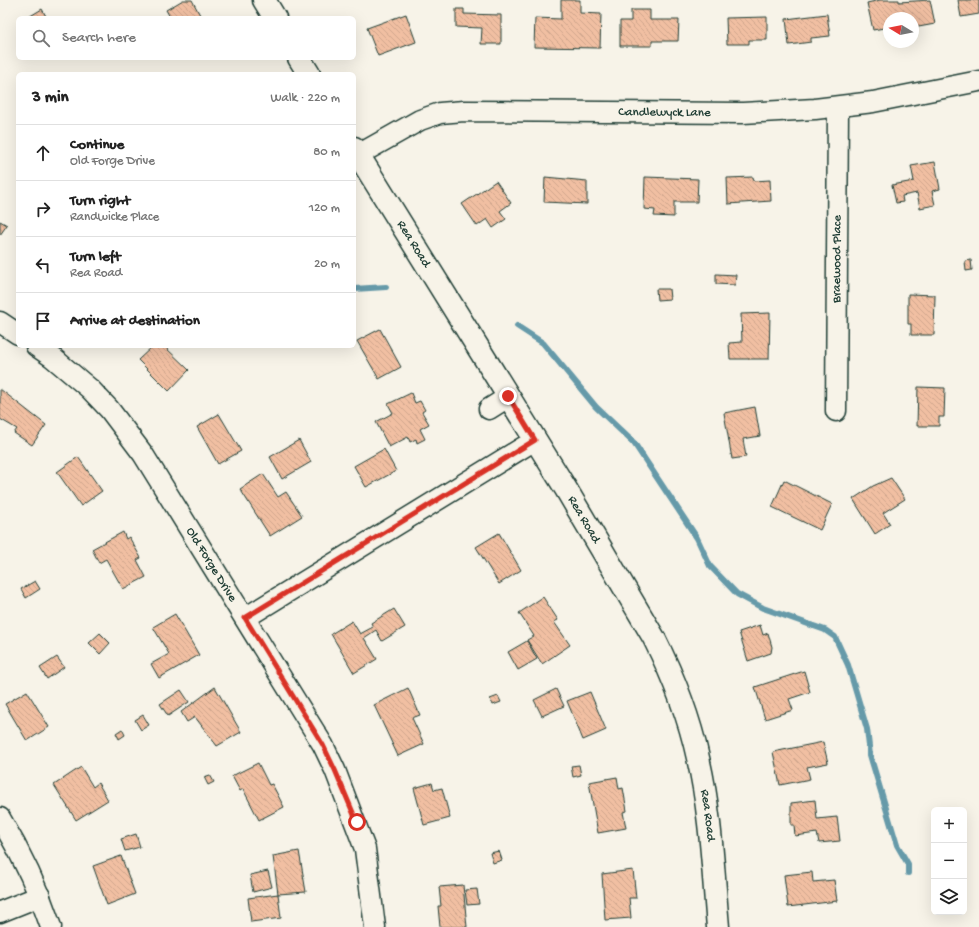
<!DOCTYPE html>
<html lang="en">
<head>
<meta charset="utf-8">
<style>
	:root { --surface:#fff; --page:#f2f2f2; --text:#222; --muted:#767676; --line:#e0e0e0 }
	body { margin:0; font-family:"Gochi Hand",sans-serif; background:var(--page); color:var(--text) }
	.controls { position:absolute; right:12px; bottom:12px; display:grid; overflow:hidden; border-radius:6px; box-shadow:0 4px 16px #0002 }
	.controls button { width:36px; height:36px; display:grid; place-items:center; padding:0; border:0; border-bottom:1px solid var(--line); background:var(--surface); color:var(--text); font:20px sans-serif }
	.compass { position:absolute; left:883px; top:12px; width:36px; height:36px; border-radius:50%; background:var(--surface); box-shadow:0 4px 16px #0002; rotate:280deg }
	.stop { position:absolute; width:12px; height:12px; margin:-9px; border:3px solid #d93025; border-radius:50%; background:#fff }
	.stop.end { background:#d93025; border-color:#fff; box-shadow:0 1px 4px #0008 }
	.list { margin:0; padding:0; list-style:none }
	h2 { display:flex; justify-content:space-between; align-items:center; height:52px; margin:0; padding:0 16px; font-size:17px }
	h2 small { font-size:13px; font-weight:400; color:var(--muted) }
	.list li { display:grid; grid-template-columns:26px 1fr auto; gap:12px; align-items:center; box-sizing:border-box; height:56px; padding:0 16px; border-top:1px solid var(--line) }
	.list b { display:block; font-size:15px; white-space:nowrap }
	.list p { margin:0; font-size:13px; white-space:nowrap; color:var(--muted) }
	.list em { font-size:13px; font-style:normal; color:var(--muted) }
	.icon { flex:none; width:22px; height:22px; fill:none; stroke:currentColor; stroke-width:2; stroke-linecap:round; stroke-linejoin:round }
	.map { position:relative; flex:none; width:979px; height:927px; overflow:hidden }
	.search { position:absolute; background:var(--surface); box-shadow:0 4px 16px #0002; left:16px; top:16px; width:340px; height:44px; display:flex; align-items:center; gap:10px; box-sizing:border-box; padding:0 14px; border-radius:6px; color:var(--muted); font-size:15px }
	.panel { position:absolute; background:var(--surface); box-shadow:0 4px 16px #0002; left:16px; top:72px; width:340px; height:276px; border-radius:6px }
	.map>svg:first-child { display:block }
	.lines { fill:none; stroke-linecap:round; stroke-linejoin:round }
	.stream { stroke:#669aa9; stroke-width:6 }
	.building { fill:url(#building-back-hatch); stroke:#1f3d34 }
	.minor-casing { stroke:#1f3d34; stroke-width:23 }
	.secondary-casing { stroke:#1f3d34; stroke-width:25 }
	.minor { stroke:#f7f3e8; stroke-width:20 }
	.secondary { stroke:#f7f3e8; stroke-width:22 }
	.route { stroke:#d93025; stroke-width:5 }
	.labels { text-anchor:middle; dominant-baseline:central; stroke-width:4; stroke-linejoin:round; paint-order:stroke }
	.street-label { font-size:13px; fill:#1f3d34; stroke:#f7f3e8 }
</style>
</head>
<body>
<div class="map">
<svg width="979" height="927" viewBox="0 0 979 927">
	<defs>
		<pattern id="building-back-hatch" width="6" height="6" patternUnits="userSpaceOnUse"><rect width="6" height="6" fill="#f1bfa2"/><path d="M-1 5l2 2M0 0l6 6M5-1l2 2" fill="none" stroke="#cea58c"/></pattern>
	</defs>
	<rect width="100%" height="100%" fill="#f7f3e8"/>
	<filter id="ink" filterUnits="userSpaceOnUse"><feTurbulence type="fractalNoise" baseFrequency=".025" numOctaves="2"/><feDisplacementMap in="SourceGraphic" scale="8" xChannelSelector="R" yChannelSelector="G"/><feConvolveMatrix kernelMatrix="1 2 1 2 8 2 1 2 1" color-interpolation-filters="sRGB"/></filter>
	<g filter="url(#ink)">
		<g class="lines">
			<!-- stream -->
			<g class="stream">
				<path d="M 354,289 L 386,287"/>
				<path d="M 517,326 L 543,343 L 596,407 L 634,443 L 697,538 L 710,566 L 737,594 L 763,608 L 825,630 L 835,637 L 848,665 L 867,729 L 870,755 L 897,845 L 908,864 L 908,873"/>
			</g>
		</g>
		<!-- building -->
		<g class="building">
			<path d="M 183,0 L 192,0 L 200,15 L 197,16 L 198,18 L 168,18 L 170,17 L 166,10 Z"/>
			<path d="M 561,0 L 580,0 L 580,13 L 601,14 L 600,48 L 534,47 L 535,18 L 561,19 Z"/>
			<path d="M 880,0 L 899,0 L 899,2 L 930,0 L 935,24 L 913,28 L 913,18 L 889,18 L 889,27 L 873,30 L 867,3 Z"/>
			<path d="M 958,0 L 979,0 L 979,14 L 961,17 Z"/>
			<path d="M 42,9 L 47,18 L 27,18 Z"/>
			<path d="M 456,9 L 464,9 L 464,14 L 501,15 L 501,44 L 481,44 L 482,28 L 456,27 Z"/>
			<path d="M 631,10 L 650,10 L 650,20 L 679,20 L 678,41 L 652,41 L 652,46 L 620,46 L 620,21 L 631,21 Z"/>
			<path d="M 406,14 L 416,42 L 378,56 L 367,28 Z"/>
			<path d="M 827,14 L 830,36 L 811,38 L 811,42 L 789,45 L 786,19 Z"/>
			<path d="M 767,17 L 767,40 L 749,40 L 749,44 L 727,44 L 726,18 Z"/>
			<path d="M 935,162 L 940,189 L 932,191 L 935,205 L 920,208 L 917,193 L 902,196 L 903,202 L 896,203 L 892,185 L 914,181 L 911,166 Z"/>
			<path d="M 545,177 L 587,181 L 587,204 L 544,202 Z"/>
			<path d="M 645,177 L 698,179 L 697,202 L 674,202 L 674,217 L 654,216 L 655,210 L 644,209 Z"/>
			<path d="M 753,177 L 754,181 L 770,180 L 771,201 L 728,204 L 727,178 Z"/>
			<path d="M 496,181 L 511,203 L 500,211 L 506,219 L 493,228 L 487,219 L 477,226 L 462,204 Z"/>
			<path d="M 0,221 L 7,225 L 0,235 Z"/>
			<path d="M 971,260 L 972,270 L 966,271 L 965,261 Z"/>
			<path d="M 716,274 L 736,275 L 735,285 L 716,284 Z"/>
			<path d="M 656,289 L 669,289 L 670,299 L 657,300 Z"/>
			<path d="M 908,294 L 935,295 L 934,335 L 911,335 L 911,324 L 908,324 Z"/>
			<path d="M 770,313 L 769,359 L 730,359 L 729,343 L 742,342 L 741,314 Z"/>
			<path d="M 380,329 L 401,367 L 379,379 L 357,341 Z"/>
			<path d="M 153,346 L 164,346 L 189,370 L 169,391 L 138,360 Z"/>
			<path d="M 918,387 L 945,388 L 944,417 L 939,417 L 939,426 L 917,426 Z"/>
			<path d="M 0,389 L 46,425 L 32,445 L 14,433 L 17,429 L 0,419 Z"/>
			<path d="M 411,393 L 415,403 L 420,401 L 425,410 L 422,412 L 429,424 L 420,429 L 425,439 L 417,443 L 416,439 L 410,442 L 408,437 L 389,447 L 376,422 L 393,413 L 388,404 Z"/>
			<path d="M 755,407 L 760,436 L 743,439 L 746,457 L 732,459 L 724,413 Z"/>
			<path d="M 219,414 L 241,451 L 218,464 L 197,427 Z"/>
			<path d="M 299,440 L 311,462 L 282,479 L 270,457 Z"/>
			<path d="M 384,449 L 396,471 L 366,487 L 354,466 Z"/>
			<path d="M 78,457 L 102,491 L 81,506 L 57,472 Z"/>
			<path d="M 263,474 L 278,497 L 286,492 L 302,516 L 270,536 L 240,489 Z"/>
			<path d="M 891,478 L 905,499 L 883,513 L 890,524 L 875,534 L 853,499 L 873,486 Z"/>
			<path d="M 784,480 L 832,504 L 820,530 L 772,507 Z"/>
			<path d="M 123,532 L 126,539 L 129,537 L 141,558 L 137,560 L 146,577 L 123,589 L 106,559 L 99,563 L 92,549 Z"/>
			<path d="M 499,533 L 521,570 L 499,584 L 476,547 Z"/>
			<path d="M 35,581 L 40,589 L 26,598 L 21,589 Z"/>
			<path d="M 543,597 L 558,620 L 554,622 L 570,645 L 542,664 L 527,640 L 534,636 L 519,613 Z"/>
			<path d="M 394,609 L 405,627 L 382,641 L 376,630 L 364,638 L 377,659 L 354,673 L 331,634 L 352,621 L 360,634 L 373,627 L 371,623 Z"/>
			<path d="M 175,614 L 199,655 L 159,678 L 151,664 L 169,654 L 153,627 Z"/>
			<path d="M 760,625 L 763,635 L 768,633 L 772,647 L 771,653 L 748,661 L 739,632 Z"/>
			<path d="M 100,633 L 110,643 L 100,654 L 89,643 Z"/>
			<path d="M 527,641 L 537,659 L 518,670 L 508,652 Z"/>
			<path d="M 57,657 L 64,667 L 47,679 L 40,668 Z"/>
			<path d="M 804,671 L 810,692 L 789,699 L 793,710 L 765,719 L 755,687 Z"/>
			<path d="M 215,687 L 241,732 L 217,746 L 195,717 L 187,722 L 181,712 Z"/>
			<path d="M 408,688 L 420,715 L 412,718 L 424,744 L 398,756 L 374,705 Z"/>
			<path d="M 556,689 L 564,706 L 542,716 L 534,700 Z"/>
			<path d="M 181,690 L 189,702 L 168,716 L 160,704 Z"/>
			<path d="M 27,691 L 49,727 L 27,741 L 5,704 Z"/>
			<path d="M 590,692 L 606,730 L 583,740 L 567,701 Z"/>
			<path d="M 498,696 L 501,702 L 493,705 L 490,699 Z"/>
			<path d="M 143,715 L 149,725 L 141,730 L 135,720 Z"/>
			<path d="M 122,729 L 125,735 L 119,739 L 116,733 Z"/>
			<path d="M 823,742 L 828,763 L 807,767 L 810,779 L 780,785 L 773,752 Z"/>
			<path d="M 258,763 L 269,785 L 272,784 L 284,807 L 259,820 L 243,789 L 240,791 L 232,776 Z"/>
			<path d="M 579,765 L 581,775 L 573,777 L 571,766 Z"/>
			<path d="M 81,767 L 93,787 L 98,783 L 108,800 L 76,820 L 54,785 Z"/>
			<path d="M 210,775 L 214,782 L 208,785 L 204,777 Z"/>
			<path d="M 617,777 L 619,789 L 623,788 L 627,811 L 623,812 L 626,828 L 598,833 L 589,782 Z"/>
			<path d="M 432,783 L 434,790 L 442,788 L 450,818 L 424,825 L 414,788 Z"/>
			<path d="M 815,800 L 817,819 L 837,817 L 840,841 L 819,843 L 817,833 L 795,836 L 794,825 L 791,825 L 791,803 Z"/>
			<path d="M 136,834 L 140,847 L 125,851 L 121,839 Z"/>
			<path d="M 299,851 L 306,892 L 278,894 L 273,856 Z"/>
			<path d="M 499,851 L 502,860 L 493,863 L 490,853 Z"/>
			<path d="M 121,856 L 135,894 L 107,905 L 93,866 Z"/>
			<path d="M 633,870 L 636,898 L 629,898 L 631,918 L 605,920 L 602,874 Z"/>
			<path d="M 268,871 L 272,887 L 253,892 L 250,875 Z"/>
			<path d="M 812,872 L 813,882 L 834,880 L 837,901 L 788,907 L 784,875 Z"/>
			<path d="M 463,885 L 467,927 L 440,927 L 438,906 L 441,906 L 439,887 Z"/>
			<path d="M 477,889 L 479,904 L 467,905 L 465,890 Z"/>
			<path d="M 278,894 L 281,918 L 251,922 L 248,898 Z"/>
		</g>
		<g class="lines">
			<!-- minor casing -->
			<g class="minor-casing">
				<g id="minor">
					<path id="s1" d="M 358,155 L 420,120 L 440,113 L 464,111 L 743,113 L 815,109 L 873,102 L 979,81"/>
					<path d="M 0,322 L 18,334"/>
					<path id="s2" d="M 36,346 L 52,357 L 90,389 L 109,409 L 143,454 L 323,745 L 335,770 L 365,849 L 375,927"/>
					<path d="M 489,409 L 508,397"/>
					<path id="s3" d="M 836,411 L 838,107"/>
					<path d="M 245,618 L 535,440"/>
					<path d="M 0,818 C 21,853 38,889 51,927"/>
					<path d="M 0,912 L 40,896"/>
				</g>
			</g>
			<!-- secondary casing -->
			<g class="secondary-casing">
				<g id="secondary">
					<path d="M 264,0 L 275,18"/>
					<path d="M 299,58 L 309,74"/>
					<path id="s4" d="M 354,148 L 566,489 L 654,638 C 673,676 689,716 698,758 C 711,813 713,871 718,927"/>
				</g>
			</g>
			<!-- minor -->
			<use href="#minor" class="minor"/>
			<!-- secondary -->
			<use href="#secondary" class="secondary"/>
		</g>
	</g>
	<g class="lines" filter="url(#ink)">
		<!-- route -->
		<path class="route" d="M 357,822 L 335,770 L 323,745 L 245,618 L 535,440 L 508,396"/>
	</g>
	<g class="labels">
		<!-- street labels -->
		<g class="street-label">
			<text stroke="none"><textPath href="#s1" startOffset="317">Candlewyck Lane</textPath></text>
			<text stroke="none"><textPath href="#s4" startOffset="113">Rea Road</textPath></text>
			<text stroke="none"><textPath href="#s3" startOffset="152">Braewood Place</textPath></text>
			<text stroke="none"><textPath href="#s4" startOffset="437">Rea Road</textPath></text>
			<text stroke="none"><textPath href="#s2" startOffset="283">Old Forge Drive</textPath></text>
			<text stroke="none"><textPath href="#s4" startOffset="761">Rea Road</textPath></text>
		</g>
	</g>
</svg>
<div class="controls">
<button>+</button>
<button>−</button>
<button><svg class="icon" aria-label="layers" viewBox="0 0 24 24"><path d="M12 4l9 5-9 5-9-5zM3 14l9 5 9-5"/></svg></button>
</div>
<svg class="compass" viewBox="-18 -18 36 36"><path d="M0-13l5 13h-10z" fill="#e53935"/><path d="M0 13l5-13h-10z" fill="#767676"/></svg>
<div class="stop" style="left:357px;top:822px"></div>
<div class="stop end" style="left:508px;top:396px"></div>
<div class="search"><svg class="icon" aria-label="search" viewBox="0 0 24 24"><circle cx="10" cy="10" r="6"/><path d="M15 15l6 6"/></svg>Search here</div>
<section class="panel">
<h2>3 min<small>Walk · 220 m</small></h2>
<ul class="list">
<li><svg class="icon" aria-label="ahead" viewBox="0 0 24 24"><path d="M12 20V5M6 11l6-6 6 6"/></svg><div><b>Continue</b><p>Old Forge Drive</p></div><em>80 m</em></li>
<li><svg class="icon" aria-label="right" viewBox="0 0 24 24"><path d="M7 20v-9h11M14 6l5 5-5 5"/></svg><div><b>Turn right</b><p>Randwicke Place</p></div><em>120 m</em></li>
<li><svg class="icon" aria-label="left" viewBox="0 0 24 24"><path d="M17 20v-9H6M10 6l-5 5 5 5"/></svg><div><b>Turn left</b><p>Rea Road</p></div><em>20 m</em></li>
<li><svg class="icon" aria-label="arrive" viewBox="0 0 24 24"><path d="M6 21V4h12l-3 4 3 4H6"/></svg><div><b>Arrive at destination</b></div></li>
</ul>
</section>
</div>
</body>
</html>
